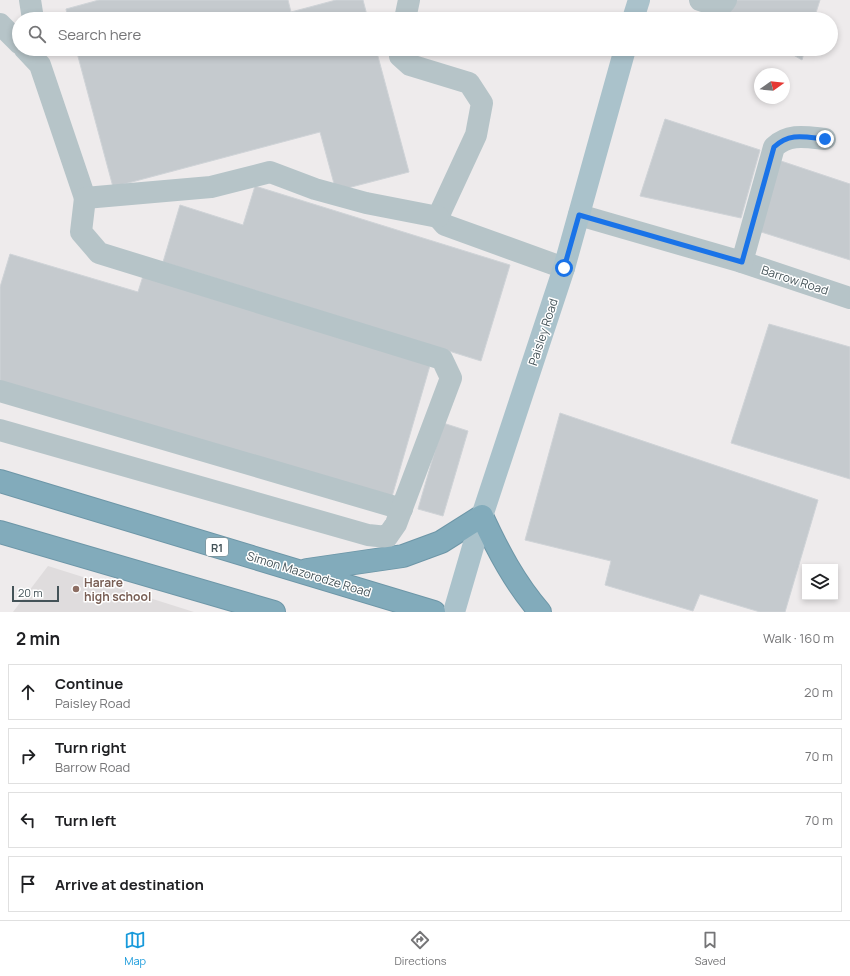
<!DOCTYPE html>
<html lang="en">
<head>
<meta charset="utf-8">
<style>
	:root { --surface:#fff; --page:#f2f2f2; --text:#202124; --muted:#757577; --line:#e0e0e0; --accent:#189adb }
	body { margin:0; font-family:Manrope,sans-serif; background:var(--page); color:var(--text) }
	.controls { position:absolute; right:12px; bottom:12px; display:grid; overflow:hidden; border-radius:0px; box-shadow:0 2px 6px #0003 }
	.controls button { width:36px; height:36px; display:grid; place-items:center; padding:0; border:0; border-bottom:1px solid var(--line); background:var(--surface); color:var(--text); font:20px sans-serif }
	.compass { position:absolute; left:754px; top:68px; width:36px; height:36px; border-radius:50%; background:var(--surface); box-shadow:0 2px 6px #0003; rotate:75deg }
	.scale { position:absolute; left:12px; bottom:10px; width:47px; box-sizing:border-box; padding-left:4px; border:2px solid #445358; border-top:0; font-size:11px; line-height:14px; white-space:nowrap; color:#445358; -webkit-text-stroke:3px #fff; paint-order:stroke }
	.stop { position:absolute; width:12px; height:12px; margin:-9px; border:3px solid #1a73e8; border-radius:50%; background:#fff }
	.stop.end { background:#1a73e8; border-color:#fff; box-shadow:0 1px 4px #0008 }
	.list { margin:0; padding:0; list-style:none }
	h2 { display:flex; justify-content:space-between; align-items:center; height:52px; margin:0; padding:0 16px; font-size:17px }
	h2 small { font-size:13px; font-weight:400; color:var(--muted) }
	.list li { display:grid; grid-template-columns:26px 1fr auto; gap:12px; align-items:center; box-sizing:border-box; height:56px; margin:0 8px 8px; padding:0 8px; border:1px solid var(--line); border-radius:0px }
	.list b { display:block; font-size:15px; white-space:nowrap }
	.list p { margin:0; font-size:13px; white-space:nowrap; color:var(--muted) }
	.list em { font-size:13px; font-style:normal; color:var(--muted) }
	.icon { flex:none; width:22px; height:22px; fill:none; stroke:currentColor; stroke-width:2; stroke-linecap:round; stroke-linejoin:round }
	.map { position:relative; flex:none; width:850px; height:612px; overflow:hidden }
	.search { position:absolute; background:var(--surface); box-shadow:0 2px 6px #0003; left:12px; right:12px; top:12px; height:44px; display:flex; align-items:center; gap:10px; box-sizing:border-box; padding:0 14px; border-radius:22px; color:var(--muted); font-size:15px }
	.sheet { height:308px; background:var(--surface) }
	nav { display:flex; justify-content:space-around; align-items:center; box-sizing:border-box; height:56px; border-top:1px solid var(--line); background:var(--surface); font-size:11px; color:var(--muted) }
	nav a { display:grid; justify-items:center; gap:2px }
	nav .on { color:var(--accent) }
	.map>svg:first-child { display:block }
	.education { fill:#dfdcdd }
	.building { fill:#c5cace; stroke:#cfd3d7 }
	.lines { fill:none; stroke-linecap:round; stroke-linejoin:round }
	.highway-casing { stroke:#6d96a7; stroke-width:24 }
	.minor { stroke:#b6c4c8; stroke-width:22 }
	.major { stroke:#aac2cb; stroke-width:22 }
	.highway { stroke:#82abbb; stroke-width:22 }
	.route { stroke:#1a73e8; stroke-width:5 }
	.education-dot { fill:#8d6e63; stroke:#fff; stroke-width:1.5 }
	.labels { text-anchor:middle; dominant-baseline:central; stroke-width:3; stroke-linejoin:round; paint-order:stroke }
	.shield { fill:#fff; stroke:#7c878a; stroke-width:1 }
	.shield-label { font-size:11px; font-weight:bold; fill:#445358 }
	.street-label { font-size:12px; fill:#445358; stroke:#fff }
	.education-label { font-size:12px; font-weight:bold; fill:#785e54; stroke:#fff; text-anchor:start }
</style>
</head>
<body>
<div class="map">
<svg width="850" height="612" viewBox="0 0 850 612">
	<rect width="100%" height="100%" fill="#eeebec"/>
	<!-- education -->
	<path class="education" d="M 48,566 L 194,612 L 13,612 Z"/>
	<!-- building -->
	<g class="building">
		<path d="M 99,0 L 288,0 L 291,12 L 336,0 L 363,0 L 368,19 L 68,19 L 66,9 Z"/>
		<path d="M 732,0 L 820,0 L 814,19 L 726,19 Z"/>
		<path d="M 76,49 L 376,49 L 409,172 L 336,191 L 320,132 L 113,187 Z"/>
		<path d="M 783,49 L 805,49 L 802,60 Z"/>
		<path d="M 665,119 L 760,150 L 741,218 L 640,196 Z"/>
		<path d="M 778,160 L 850,184 L 850,260 L 758,231 Z"/>
		<path d="M 255,186 L 510,265 L 481,361 L 163,262 L 180,205 L 243,225 Z"/>
		<path d="M 10,254 L 138,292 L 143,276 L 431,362 L 391,500 L 0,383 L 0,287 Z"/>
		<path d="M 769,324 L 850,347 L 850,479 L 731,443 Z"/>
		<path d="M 560,413 L 818,500 L 785,612 L 760,612 L 700,594 L 693,611 L 605,585 L 611,561 L 525,540 Z"/>
		<path d="M 443,423 L 468,431 L 443,516 L 418,509 Z"/>
	</g>
	<g class="lines">
		<!-- highway casing -->
		<g class="highway-casing">
			<g id="highway">
				<path d="M 0,481 L 434,612"/>
				<path d="M 0,532 L 274,612"/>
				<path d="M 307,570 L 403,556 L 441,542 L 482,516 C 498,551 515,583 540,612"/>
			</g>
		</g>
		<!-- minor -->
		<g class="minor">
			<path d="M 30,0 L 33,19"/>
			<path d="M 700,0 L 715,5 L 724,3 L 726,0"/>
			<path d="M 405,19 L 409,0"/>
			<path d="M 0,24 L 19,43"/>
			<path d="M 25,49 L 40,65 L 85,198"/>
			<path d="M 401,49 L 400,56 L 410,65 L 469,83 L 482,103 L 476,135 L 438,217 L 445,225 L 564,268"/>
			<path d="M 579,215 L 742,262 L 850,298"/>
			<path d="M 742,262 L 774,147 C 789,133 806,137 825,139"/>
			<path d="M 0,391 L 402,509"/>
			<path d="M 0,430 L 368,535 L 387,537 L 396,524 L 451,378 L 442,359 L 99,253 L 81,232 L 85,198 L 211,187 L 270,172 L 315,189 L 366,203 L 438,217"/>
		</g>
		<!-- major -->
		<g class="major">
			<path d="M 633,19 L 639,0"/>
			<path d="M 454,612 L 482,516 L 564,268 L 625,49"/>
		</g>
		<!-- highway -->
		<use href="#highway" class="highway"/>
	</g>
	<g class="lines">
		<!-- route -->
		<path class="route" d="M 564,268 L 579,215 L 742,262 L 774,147 C 790,132 805,137 825,139"/>
	</g>
	<!-- markers -->
	<circle class="education-dot" cx="76" cy="589" r="4"/>
	<g class="labels">
		<!-- shield labels -->
		<rect class="shield" x="206" y="538" width="22" height="18" rx="3"/>
		<g class="shield-label">
			<text x="217" y="547">R1</text>
		</g>
		<!-- street labels -->
		<g class="street-label">
			<text transform="translate(795 280) rotate(18)">Barrow Road</text>
			<text transform="translate(543 332) rotate(-72)">Paisley Road</text>
			<text transform="translate(309 574) rotate(17)">Simon Mazorodze Road</text>
		</g>
		<!-- education labels -->
		<g class="education-label">
			<text x="84" y="582">Harare<tspan x="84" dy="14">high school</tspan></text>
		</g>
	</g>
</svg>
<div class="controls">
<button><svg class="icon" aria-label="layers" viewBox="0 0 24 24"><path d="M12 4l9 5-9 5-9-5zM3 14l9 5 9-5"/></svg></button>
</div>
<svg class="compass" viewBox="-18 -18 36 36"><path d="M0-13l5 13h-10z" fill="#e53935"/><path d="M0 13l5-13h-10z" fill="#757577"/></svg>
<div class="scale">20 m</div>
<div class="stop" style="left:564px;top:268px"></div>
<div class="stop end" style="left:825px;top:139px"></div>
<div class="search"><svg class="icon" aria-label="search" viewBox="0 0 24 24"><circle cx="10" cy="10" r="6"/><path d="M15 15l6 6"/></svg>Search here</div>
</div>
<section class="sheet">
<h2>2 min<small>Walk · 160 m</small></h2>
<ul class="list">
<li><svg class="icon" aria-label="ahead" viewBox="0 0 24 24"><path d="M12 20V5M6 11l6-6 6 6"/></svg><div><b>Continue</b><p>Paisley Road</p></div><em>20 m</em></li>
<li><svg class="icon" aria-label="right" viewBox="0 0 24 24"><path d="M7 20v-9h11M14 6l5 5-5 5"/></svg><div><b>Turn right</b><p>Barrow Road</p></div><em>70 m</em></li>
<li><svg class="icon" aria-label="left" viewBox="0 0 24 24"><path d="M17 20v-9H6M10 6l-5 5 5 5"/></svg><div><b>Turn left</b></div><em>70 m</em></li>
<li><svg class="icon" aria-label="arrive" viewBox="0 0 24 24"><path d="M6 21V4h12l-3 4 3 4H6"/></svg><div><b>Arrive at destination</b></div></li>
</ul>
</section>
<nav>
<a class="on"><svg class="icon" aria-label="map" viewBox="0 0 24 24"><path d="M3 6l6-2 6 2 6-2v14l-6 2-6-2-6 2zM9 4v14M15 6v14"/></svg>Map</a>
<a><svg class="icon" aria-label="directions" viewBox="0 0 24 24"><path d="M12 3l9 9-9 9-9-9zM9 14v-3h6M13 9l2 2-2 2"/></svg>Directions</a>
<a><svg class="icon" aria-label="saved" viewBox="0 0 24 24"><path d="M7 4h10v16l-5-4-5 4z"/></svg>Saved</a>
</nav>
</body>
</html>
